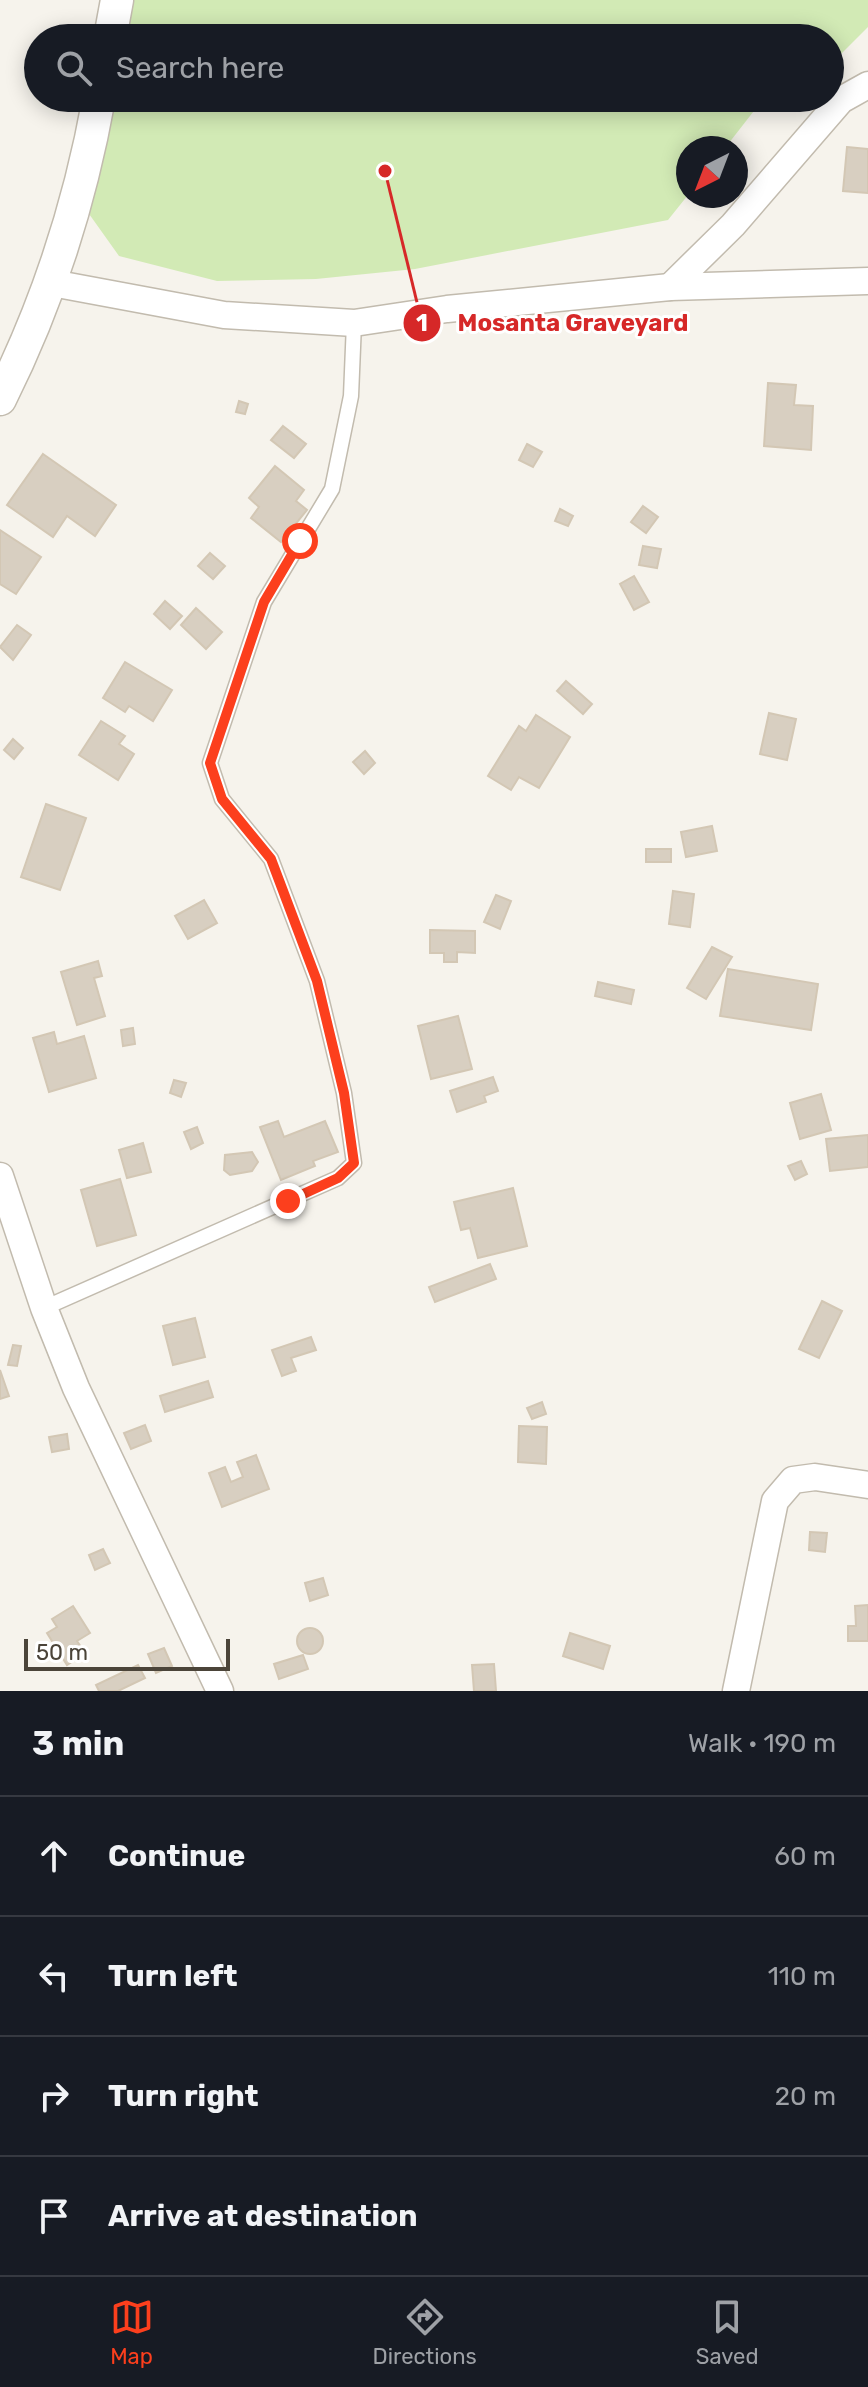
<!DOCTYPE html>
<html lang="en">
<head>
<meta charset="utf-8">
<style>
	:root { --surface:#171b24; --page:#242831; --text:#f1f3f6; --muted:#9ea1a6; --line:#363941; --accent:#fc3f1d }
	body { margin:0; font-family:Rubik,sans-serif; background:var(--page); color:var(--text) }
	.compass { position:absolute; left:676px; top:136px; width:72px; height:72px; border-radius:50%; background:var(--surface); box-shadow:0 4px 20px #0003; rotate:222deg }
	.scale { position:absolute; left:24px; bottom:20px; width:206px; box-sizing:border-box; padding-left:8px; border:4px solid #4b4439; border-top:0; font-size:22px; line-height:28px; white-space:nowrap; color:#4b4439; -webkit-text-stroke:6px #fff; paint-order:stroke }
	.stop { position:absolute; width:24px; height:24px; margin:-18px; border:6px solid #fc3f1d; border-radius:50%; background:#fff }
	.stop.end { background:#fc3f1d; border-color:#fff; box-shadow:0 2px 8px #0008 }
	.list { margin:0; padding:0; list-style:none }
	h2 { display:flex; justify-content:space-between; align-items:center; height:104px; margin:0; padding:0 32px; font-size:34px }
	h2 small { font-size:26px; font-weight:400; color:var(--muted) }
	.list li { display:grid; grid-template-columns:52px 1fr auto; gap:24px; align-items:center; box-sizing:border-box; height:120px; padding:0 32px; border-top:2px solid var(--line) }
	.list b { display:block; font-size:30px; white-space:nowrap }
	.list em { font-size:26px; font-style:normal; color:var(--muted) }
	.icon { flex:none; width:44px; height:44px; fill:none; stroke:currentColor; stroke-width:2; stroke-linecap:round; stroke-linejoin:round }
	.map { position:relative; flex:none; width:868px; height:1691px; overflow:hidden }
	.search { position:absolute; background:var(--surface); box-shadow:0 4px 20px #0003; left:24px; right:24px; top:24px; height:88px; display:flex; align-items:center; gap:20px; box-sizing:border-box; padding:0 28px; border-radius:44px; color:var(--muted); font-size:30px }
	.sheet { height:584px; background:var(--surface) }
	nav { display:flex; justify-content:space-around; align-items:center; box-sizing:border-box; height:112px; border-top:2px solid var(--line); background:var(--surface); font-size:22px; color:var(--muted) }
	nav a { display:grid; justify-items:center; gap:4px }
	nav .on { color:var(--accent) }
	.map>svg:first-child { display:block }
	.green { fill:#d2eab5 }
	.building { fill:#d8cfc1; stroke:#d3c7b4; stroke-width:2 }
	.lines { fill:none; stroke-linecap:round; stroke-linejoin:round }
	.service-casing { stroke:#c2bbae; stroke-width:17 }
	.minor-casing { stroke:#c2bbae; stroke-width:29 }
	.tertiary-casing { stroke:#c2bbae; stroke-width:35 }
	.service { stroke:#fff; stroke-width:14 }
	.minor { stroke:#fff; stroke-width:26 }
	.tertiary { stroke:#fff; stroke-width:32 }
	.route { stroke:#fc3f1d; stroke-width:10 }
	.leader { fill:none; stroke:#d62828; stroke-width:3 }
	.callout-dot { fill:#d62828; stroke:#fff; stroke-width:3 }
	.mark-label { font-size:24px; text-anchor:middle; font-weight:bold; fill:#fff }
	.callout-label { font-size:24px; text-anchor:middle; font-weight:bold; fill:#d62828; stroke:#fff; stroke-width:6; stroke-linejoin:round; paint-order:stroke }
</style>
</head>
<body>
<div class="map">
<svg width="868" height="1691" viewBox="0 0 868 1691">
	<rect width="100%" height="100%" fill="#f6f3ec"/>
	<!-- green -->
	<g class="green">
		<path d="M 116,0 L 868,0 L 868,27 L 841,54 L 830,56 L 830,38 L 108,38 Z"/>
		<path d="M 96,98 L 764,98 L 725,148 L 688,148 L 688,195 L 668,220 L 415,269 L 316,279 L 217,281 L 119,256 L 77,197 Z"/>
	</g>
	<!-- building -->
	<g class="building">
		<path d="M 847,147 L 868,149 L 868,193 L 843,191 Z"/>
		<path d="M 768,383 L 796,385 L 794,405 L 813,406 L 811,450 L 764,446 Z"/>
		<path d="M 239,401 L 248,404 L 245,414 L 236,412 Z"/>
		<path d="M 283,426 L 306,444 L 294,458 L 271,440 Z"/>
		<path d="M 527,444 L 542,452 L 533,467 L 519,460 Z"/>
		<path d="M 43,454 L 116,505 L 95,536 L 67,516 L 53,537 L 7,505 Z"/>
		<path d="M 275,466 L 304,490 L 296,501 L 307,510 L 281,542 L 251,518 L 259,507 L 249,498 Z"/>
		<path d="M 643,506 L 658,517 L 646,533 L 631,522 Z"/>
		<path d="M 560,509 L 573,516 L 568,526 L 555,521 Z"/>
		<path d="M 0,530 L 41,557 L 16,594 L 0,584 Z"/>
		<path d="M 643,546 L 661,549 L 657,568 L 639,565 Z"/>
		<path d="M 210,553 L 225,566 L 213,579 L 198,566 Z"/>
		<path d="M 634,576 L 649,602 L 634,610 L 620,584 Z"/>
		<path d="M 165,601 L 182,616 L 170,629 L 154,614 Z"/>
		<path d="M 196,608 L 222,632 L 206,649 L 181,625 Z"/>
		<path d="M 17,625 L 31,635 L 13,660 L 0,647 Z"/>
		<path d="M 125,662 L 172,690 L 153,721 L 129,706 L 125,712 L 103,698 Z"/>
		<path d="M 566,681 L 592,704 L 583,714 L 557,691 Z"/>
		<path d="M 769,713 L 796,719 L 787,760 L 760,754 Z"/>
		<path d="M 536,715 L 570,737 L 539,788 L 519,777 L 511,790 L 488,776 L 519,726 L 526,731 Z"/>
		<path d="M 101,721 L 125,736 L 119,744 L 134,754 L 118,780 L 79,755 Z"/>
		<path d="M 13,739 L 23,748 L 14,759 L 4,750 Z"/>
		<path d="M 365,751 L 375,763 L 364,774 L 353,762 Z"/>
		<path d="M 46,804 L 86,818 L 60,890 L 21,877 Z"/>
		<path d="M 712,826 L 717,851 L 686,857 L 681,832 Z"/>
		<rect x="646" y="849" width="25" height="13"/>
		<path d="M 673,891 L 694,894 L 690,927 L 669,924 Z"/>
		<path d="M 496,895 L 511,901 L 500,929 L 484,922 Z"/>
		<path d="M 204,900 L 217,923 L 188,939 L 175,916 Z"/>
		<path d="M 430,930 L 475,931 L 475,953 L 457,952 L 457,962 L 444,962 L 444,953 L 430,953 Z"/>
		<path d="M 712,947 L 732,957 L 706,999 L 687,988 Z"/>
		<path d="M 98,961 L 102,976 L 94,978 L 105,1016 L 77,1025 L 61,972 Z"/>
		<path d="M 728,969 L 818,984 L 811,1030 L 720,1016 Z"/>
		<path d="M 598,982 L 634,990 L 631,1004 L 595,996 Z"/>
		<path d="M 458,1016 L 472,1069 L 431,1079 L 418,1026 Z"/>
		<path d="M 133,1028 L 135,1044 L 123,1046 L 121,1030 Z"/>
		<path d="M 54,1032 L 57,1044 L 84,1036 L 96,1078 L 49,1092 L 33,1038 Z"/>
		<path d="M 493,1077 L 498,1091 L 484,1096 L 486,1102 L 457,1112 L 450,1091 Z"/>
		<path d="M 174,1080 L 186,1083 L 181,1097 L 170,1093 Z"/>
		<path d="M 821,1094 L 831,1130 L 800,1139 L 790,1103 Z"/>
		<path d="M 278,1121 L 284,1137 L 325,1121 L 338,1152 L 313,1161 L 315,1166 L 281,1180 L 260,1127 Z"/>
		<path d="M 197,1127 L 203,1143 L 191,1149 L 184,1132 Z"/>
		<path d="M 868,1135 L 868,1167 L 830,1171 L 826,1139 Z"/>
		<path d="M 143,1143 L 151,1172 L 127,1178 L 119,1150 Z"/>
		<path d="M 252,1152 L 258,1162 L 252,1171 L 230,1175 L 224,1170 L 225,1155 Z"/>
		<path d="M 801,1161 L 807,1174 L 795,1180 L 788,1166 Z"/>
		<path d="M 120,1179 L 136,1235 L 97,1246 L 81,1190 Z"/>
		<path d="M 513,1188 L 527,1246 L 478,1258 L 470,1228 L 461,1230 L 454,1202 Z"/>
		<path d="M 490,1264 L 496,1279 L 435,1302 L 429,1287 Z"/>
		<path d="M 822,1301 L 842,1311 L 819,1358 L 799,1349 Z"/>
		<path d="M 195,1318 L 205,1357 L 173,1365 L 163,1326 Z"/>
		<path d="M 311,1337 L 316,1350 L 291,1358 L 296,1371 L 282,1376 L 272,1350 Z"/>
		<path d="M 13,1345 L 21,1346 L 17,1366 L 8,1365 Z"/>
		<path d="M 0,1370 L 9,1396 L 0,1399 Z"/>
		<path d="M 208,1381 L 213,1397 L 165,1412 L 160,1396 Z"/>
		<path d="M 542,1402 L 546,1414 L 532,1419 L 527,1408 Z"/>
		<path d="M 145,1425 L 151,1441 L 131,1449 L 124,1433 Z"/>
		<path d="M 519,1426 L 547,1427 L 546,1464 L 518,1462 Z"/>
		<path d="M 67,1434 L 69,1449 L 52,1452 L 49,1437 Z"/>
		<path d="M 256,1455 L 269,1489 L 222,1507 L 209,1473 L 225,1467 L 231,1482 L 243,1477 L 237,1462 Z"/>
		<path d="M 810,1532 L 827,1533 L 825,1552 L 809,1550 Z"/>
		<path d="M 103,1549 L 110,1563 L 95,1570 L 89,1555 Z"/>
		<path d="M 323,1578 L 328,1595 L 310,1601 L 305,1583 Z"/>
		<path d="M 868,1605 L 868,1641 L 848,1641 L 848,1626 L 856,1626 L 855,1606 Z"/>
		<path d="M 73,1606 L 90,1633 L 77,1641 L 85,1653 L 67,1665 L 47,1633 L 57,1627 L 52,1619 Z"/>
		<circle cx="310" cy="1641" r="13"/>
		<path d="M 570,1633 L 610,1646 L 603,1669 L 563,1656 Z"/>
		<path d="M 164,1648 L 172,1666 L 156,1673 L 148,1654 Z"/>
		<path d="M 303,1655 L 308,1669 L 279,1679 L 274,1664 Z"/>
		<path d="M 494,1664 L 496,1691 L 474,1691 L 472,1665 Z"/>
		<path d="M 138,1665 L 145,1678 L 118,1691 L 99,1691 L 96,1685 Z"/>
	</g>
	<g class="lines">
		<!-- service casing -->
		<g class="service-casing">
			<path id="service" d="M 44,1308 L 338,1178 L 354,1163 L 344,1093 L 317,981 L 271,859 L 222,799 L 210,763 L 264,602 L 332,489 L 351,396 L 354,323"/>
		</g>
		<!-- minor casing -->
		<g class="minor-casing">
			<g id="minor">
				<path d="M 52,283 L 224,315 L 354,323 L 447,309 L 670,287 L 868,281"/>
				<path d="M 670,287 L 733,225 L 841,100 L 868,85"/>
				<path d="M 0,1176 L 44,1308 L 76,1388 L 220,1691"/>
				<path d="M 736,1691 L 775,1501 L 793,1480 L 815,1477 L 868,1485"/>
			</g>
		</g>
		<!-- tertiary casing -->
		<g class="tertiary-casing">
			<g id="tertiary">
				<path d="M 110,38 L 117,0"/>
				<path d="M 0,399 C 48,303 80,204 99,98"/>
			</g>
		</g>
		<!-- service -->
		<use href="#service" class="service"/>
		<!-- minor -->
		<use href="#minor" class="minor"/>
		<!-- tertiary -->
		<use href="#tertiary" class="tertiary"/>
	</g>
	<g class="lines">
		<!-- route -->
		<path class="route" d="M 288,1201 L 338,1178 L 354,1163 L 344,1093 L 317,981 L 271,859 L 222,799 L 210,763 L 264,602 L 300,541"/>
	</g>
	<!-- callouts -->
	<path class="leader" d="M385 171L422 323"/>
	<g class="callout-dot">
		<circle cx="385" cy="171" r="8"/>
		<circle cx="422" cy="323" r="20"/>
	</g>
	<g class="mark-label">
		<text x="422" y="331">1</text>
	</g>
	<g class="callout-label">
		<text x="573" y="331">Mosanta Graveyard</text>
	</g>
</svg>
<svg class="compass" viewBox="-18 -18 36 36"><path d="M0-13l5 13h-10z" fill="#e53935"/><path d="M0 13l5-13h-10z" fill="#9ea1a6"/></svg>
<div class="scale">50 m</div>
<div class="stop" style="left:300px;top:541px"></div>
<div class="stop end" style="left:288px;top:1201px"></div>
<div class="search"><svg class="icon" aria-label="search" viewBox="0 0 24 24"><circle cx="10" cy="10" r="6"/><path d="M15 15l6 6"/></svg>Search here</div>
</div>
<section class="sheet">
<h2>3 min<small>Walk · 190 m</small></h2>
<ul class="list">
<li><svg class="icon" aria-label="ahead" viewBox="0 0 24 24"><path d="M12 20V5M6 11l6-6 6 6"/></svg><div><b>Continue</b></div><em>60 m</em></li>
<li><svg class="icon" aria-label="left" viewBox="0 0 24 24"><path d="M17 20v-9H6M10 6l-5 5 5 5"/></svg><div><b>Turn left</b></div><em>110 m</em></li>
<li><svg class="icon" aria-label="right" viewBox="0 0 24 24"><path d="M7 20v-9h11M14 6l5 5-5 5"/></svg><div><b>Turn right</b></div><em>20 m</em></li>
<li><svg class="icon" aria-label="arrive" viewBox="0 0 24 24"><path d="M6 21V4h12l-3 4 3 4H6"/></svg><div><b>Arrive at destination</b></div></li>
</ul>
</section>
<nav>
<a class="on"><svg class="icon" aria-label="map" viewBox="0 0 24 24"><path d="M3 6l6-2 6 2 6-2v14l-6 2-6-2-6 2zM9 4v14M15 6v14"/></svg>Map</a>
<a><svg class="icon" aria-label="directions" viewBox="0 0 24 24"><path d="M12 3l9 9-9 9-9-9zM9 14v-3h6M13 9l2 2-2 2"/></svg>Directions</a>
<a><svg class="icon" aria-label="saved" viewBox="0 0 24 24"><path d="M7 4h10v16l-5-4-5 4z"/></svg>Saved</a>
</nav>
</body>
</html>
